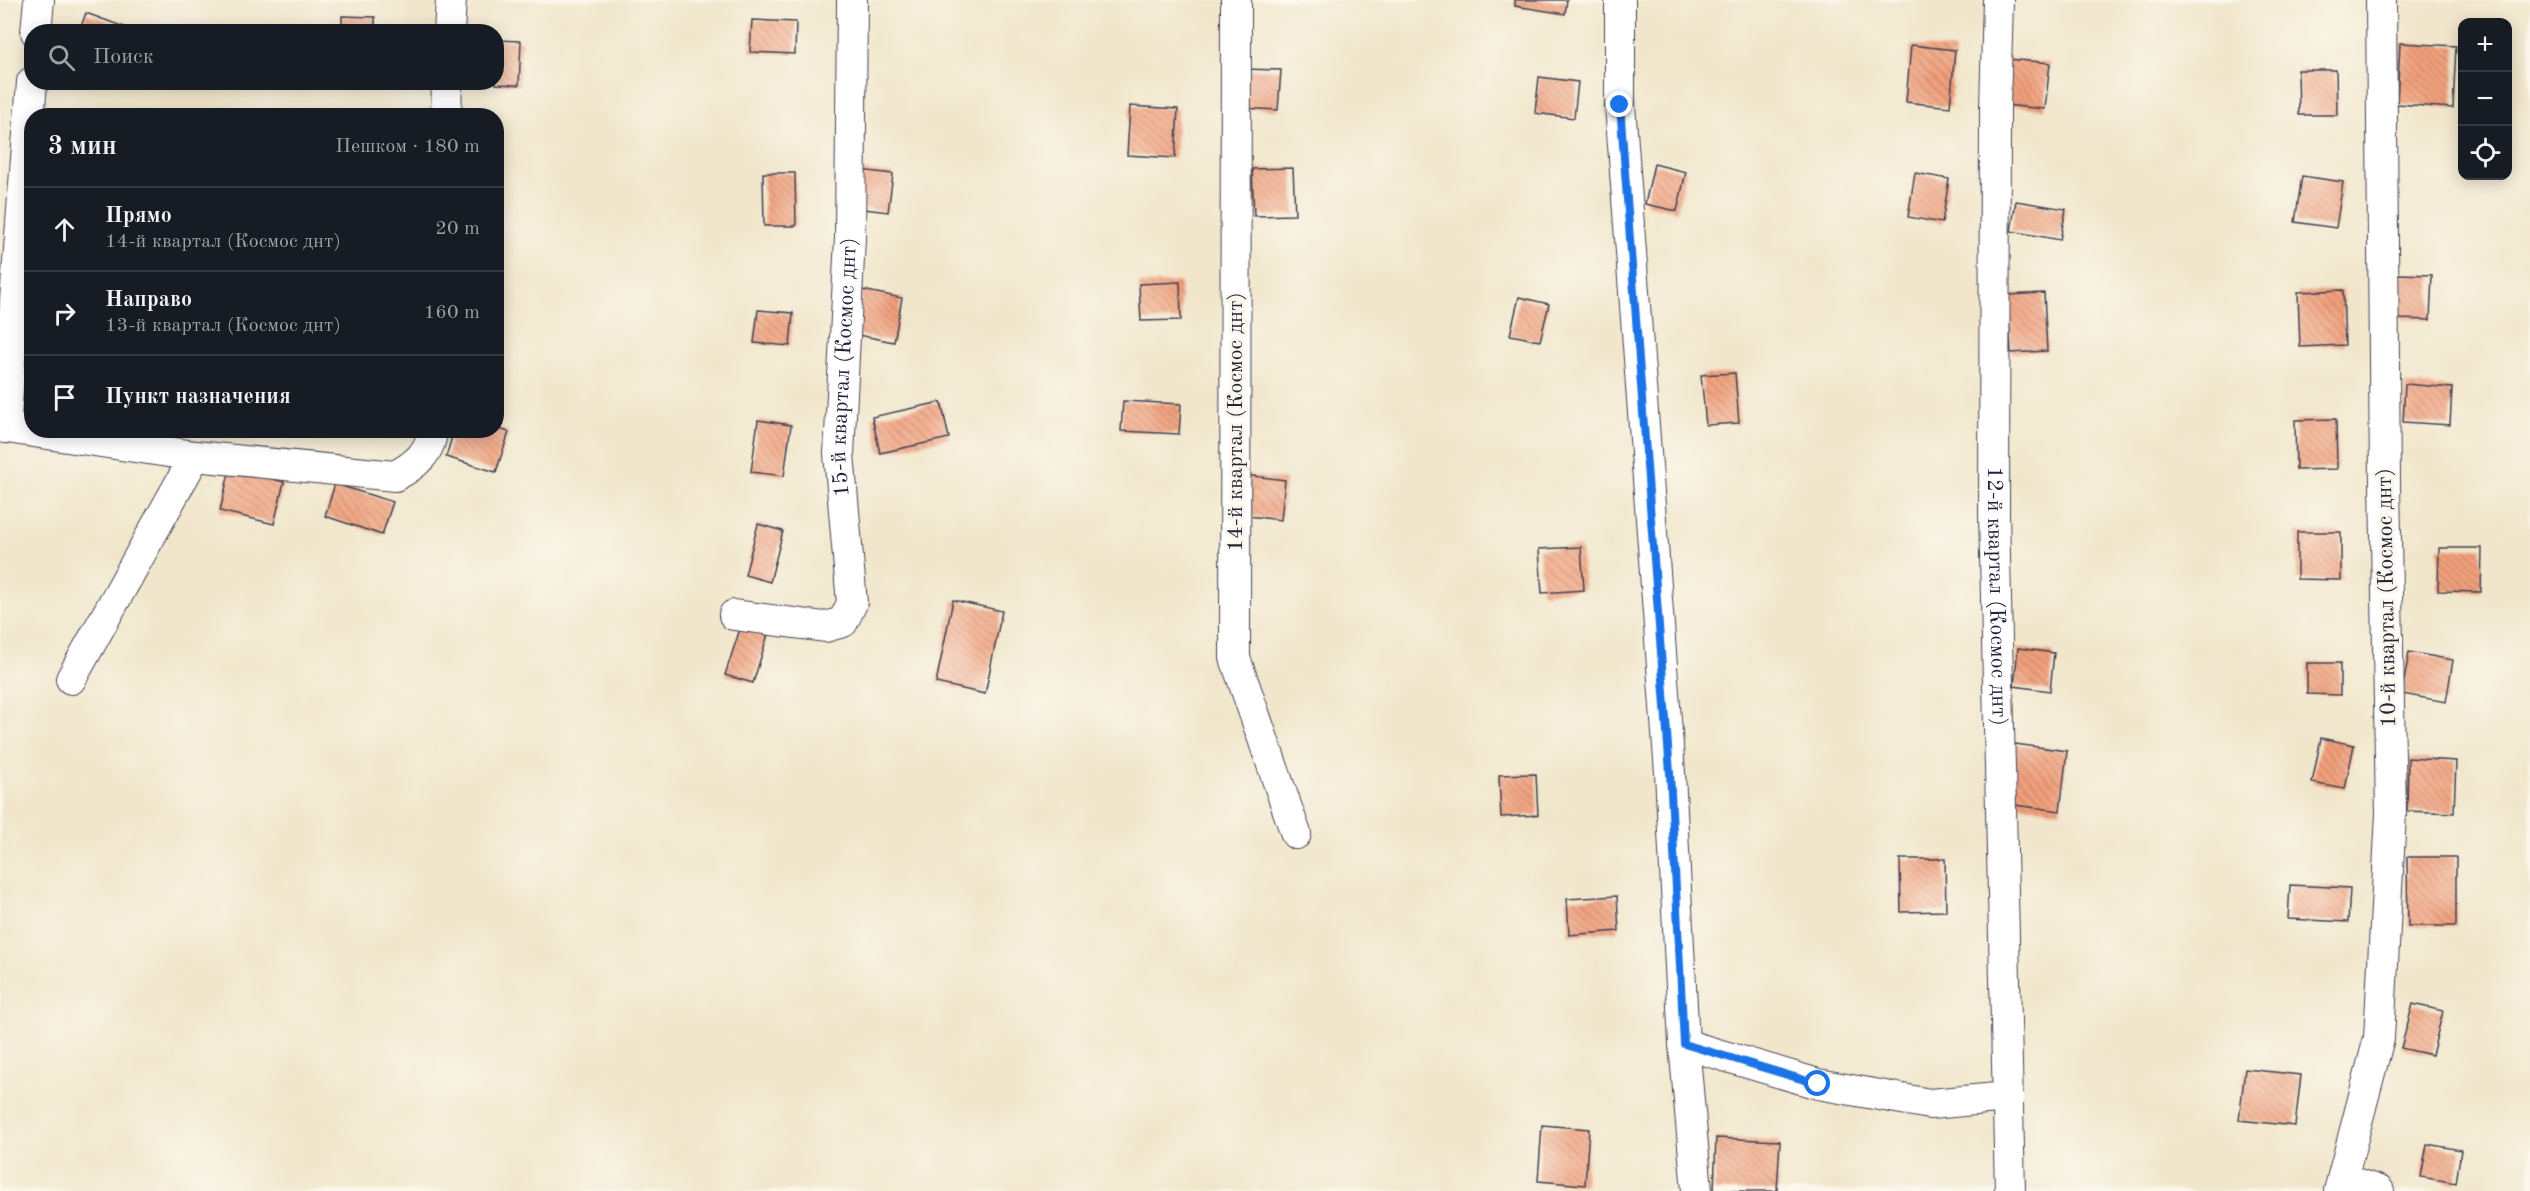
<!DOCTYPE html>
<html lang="ru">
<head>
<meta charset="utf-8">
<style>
	:root { --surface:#171b24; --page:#242831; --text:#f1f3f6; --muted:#9ea1a6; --line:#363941 }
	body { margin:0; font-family:"Old Standard TT",serif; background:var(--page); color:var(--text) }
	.controls { position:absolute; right:18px; top:18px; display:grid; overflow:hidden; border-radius:12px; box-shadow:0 3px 15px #0003 }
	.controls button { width:54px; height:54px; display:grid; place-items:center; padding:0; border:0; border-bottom:2px solid var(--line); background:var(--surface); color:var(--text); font:30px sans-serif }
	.stop { position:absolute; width:18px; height:18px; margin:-14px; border:4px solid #1a73e8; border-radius:50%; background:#fff }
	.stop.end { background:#1a73e8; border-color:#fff; box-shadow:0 2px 6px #0008 }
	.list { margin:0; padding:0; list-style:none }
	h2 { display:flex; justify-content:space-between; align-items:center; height:78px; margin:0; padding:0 24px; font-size:26px }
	h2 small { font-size:20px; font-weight:400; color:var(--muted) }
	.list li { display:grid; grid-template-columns:39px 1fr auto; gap:18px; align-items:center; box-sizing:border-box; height:84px; padding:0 24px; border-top:2px solid var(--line) }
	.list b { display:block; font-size:22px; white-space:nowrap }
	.list p { margin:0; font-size:20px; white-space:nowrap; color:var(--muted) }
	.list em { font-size:20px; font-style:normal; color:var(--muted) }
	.icon { flex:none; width:33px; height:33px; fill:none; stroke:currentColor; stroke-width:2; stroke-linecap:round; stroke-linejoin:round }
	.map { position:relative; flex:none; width:2530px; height:1191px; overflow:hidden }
	.search { position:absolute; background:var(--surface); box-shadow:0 3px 15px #0003; left:24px; top:24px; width:480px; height:66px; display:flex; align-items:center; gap:15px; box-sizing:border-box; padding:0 21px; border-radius:24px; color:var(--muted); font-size:22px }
	.panel { position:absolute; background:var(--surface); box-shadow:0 3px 15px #0003; left:24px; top:108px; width:480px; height:330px; border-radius:24px }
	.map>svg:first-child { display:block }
	.building { fill:url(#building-back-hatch) }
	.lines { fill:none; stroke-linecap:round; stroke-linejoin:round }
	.minor-casing { stroke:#413f51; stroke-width:32 }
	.minor { stroke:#fff; stroke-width:30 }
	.route { stroke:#1a73e8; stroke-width:8 }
	.labels { text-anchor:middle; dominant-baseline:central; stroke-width:6; stroke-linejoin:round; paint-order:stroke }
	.street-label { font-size:22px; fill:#22223b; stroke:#fbf7ec }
</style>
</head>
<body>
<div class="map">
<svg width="2530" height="1191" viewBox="0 0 2530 1191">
	<defs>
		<pattern id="building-back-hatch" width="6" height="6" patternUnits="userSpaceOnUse" patternTransform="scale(1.5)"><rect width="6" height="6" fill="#f2a07c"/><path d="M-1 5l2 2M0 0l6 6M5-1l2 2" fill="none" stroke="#c48267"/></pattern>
	</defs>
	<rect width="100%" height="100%" fill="#fbf7ec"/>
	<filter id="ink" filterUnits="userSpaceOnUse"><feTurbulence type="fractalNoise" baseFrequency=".0167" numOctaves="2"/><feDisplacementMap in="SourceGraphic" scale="12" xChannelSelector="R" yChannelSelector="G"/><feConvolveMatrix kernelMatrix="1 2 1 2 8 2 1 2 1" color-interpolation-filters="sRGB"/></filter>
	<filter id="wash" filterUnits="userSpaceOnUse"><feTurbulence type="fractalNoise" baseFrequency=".008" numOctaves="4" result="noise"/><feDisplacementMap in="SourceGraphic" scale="24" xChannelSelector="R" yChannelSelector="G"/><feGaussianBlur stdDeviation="1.35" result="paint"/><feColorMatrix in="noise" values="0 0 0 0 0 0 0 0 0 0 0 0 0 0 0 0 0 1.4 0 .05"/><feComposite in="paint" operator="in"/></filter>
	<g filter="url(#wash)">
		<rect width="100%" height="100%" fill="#f1e6cb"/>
		<g id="blocks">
			<!-- building -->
			<g class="building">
				<path d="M 1515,0 L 1567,0 L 1565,14 L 1515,6 Z"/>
				<path d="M 86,13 L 127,28 L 126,32 L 79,32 Z"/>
				<path d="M 342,16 L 375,17 L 375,32 L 342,32 Z"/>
				<path d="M 752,20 L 796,22 L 795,54 L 750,52 Z"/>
				<path d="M 496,40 L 521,41 L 519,85 L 496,84 Z"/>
				<path d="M 2400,43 L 2456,46 L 2453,108 L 2397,104 Z"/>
				<path d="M 1911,45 L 1955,50 L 1950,107 L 1906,102 Z"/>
				<path d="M 2008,59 L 2050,63 L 2045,109 L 2004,105 Z"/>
				<path d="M 1243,69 L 1281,70 L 1278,110 L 1241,108 Z"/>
				<path d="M 2298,70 L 2336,70 L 2337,115 L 2299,115 Z"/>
				<path d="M 1539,77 L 1578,82 L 1574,118 L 1535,113 Z"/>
				<path d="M 1130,106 L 1178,109 L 1175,158 L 1127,155 Z"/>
				<path d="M 1654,164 L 1686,172 L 1677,211 L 1645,204 Z"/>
				<path d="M 1293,168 L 1295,215 L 1254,216 L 1252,169 Z"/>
				<path d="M 860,170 L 893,174 L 888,212 L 856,208 Z"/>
				<path d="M 763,173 L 795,173 L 796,226 L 764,226 Z"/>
				<path d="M 1915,173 L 1949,179 L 1942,223 L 1908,217 Z"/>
				<path d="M 2302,176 L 2343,182 L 2336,228 L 2295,222 Z"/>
				<path d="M 2016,201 L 2066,209 L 2060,240 L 2011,231 Z"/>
				<path d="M 2398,274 L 2432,275 L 2430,320 L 2397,319 Z"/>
				<path d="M 1180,282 L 1181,320 L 1141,321 L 1139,284 Z"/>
				<path d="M 862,290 L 902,298 L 894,342 L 853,334 Z"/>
				<path d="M 2343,290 L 2345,345 L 2300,347 L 2298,292 Z"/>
				<path d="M 2044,293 L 2047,351 L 2011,353 L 2008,295 Z"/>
				<path d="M 1519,297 L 1549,304 L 1540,341 L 1510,335 Z"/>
				<path d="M 758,310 L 793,313 L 790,346 L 754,343 Z"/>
				<path d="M 1735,373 L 1739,423 L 1706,425 L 1701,375 Z"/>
				<path d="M 2405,384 L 2452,388 L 2450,425 L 2403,422 Z"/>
				<path d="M 1123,401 L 1181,404 L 1179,434 L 1121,431 Z"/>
				<path d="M 941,402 L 949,438 L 880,453 L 872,417 Z"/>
				<path d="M 2336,419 L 2337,469 L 2296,470 L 2295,420 Z"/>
				<path d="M 758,420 L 791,425 L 784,476 L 751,472 Z"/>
				<path d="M 496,428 L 509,432 L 496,472 L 446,457 L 454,430 L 496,430 Z"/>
				<path d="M 230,469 L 284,482 L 274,524 L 220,511 Z"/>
				<path d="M 1245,475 L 1285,480 L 1281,520 L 1240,515 Z"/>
				<path d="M 335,484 L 393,502 L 382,535 L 325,516 Z"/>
				<path d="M 758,524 L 783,531 L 770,582 L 745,575 Z"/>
				<path d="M 2297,532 L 2341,532 L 2341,580 L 2297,579 Z"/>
				<path d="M 1581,547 L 1584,590 L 1542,593 L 1539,549 Z"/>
				<path d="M 2439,548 L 2482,548 L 2481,592 L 2438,591 Z"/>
				<path d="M 953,600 L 1002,611 L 985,694 L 936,683 Z"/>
				<path d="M 741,626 L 768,634 L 753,683 L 725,675 Z"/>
				<path d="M 2018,648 L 2054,653 L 2050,691 L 2014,686 Z"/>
				<path d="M 2409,652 L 2453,660 L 2446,702 L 2402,694 Z"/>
				<path d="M 2307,663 L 2340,663 L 2340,695 L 2307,694 Z"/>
				<path d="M 2321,738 L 2354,745 L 2345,789 L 2312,783 Z"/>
				<path d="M 2015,744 L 2067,751 L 2060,811 L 2008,804 Z"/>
				<path d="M 2408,758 L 2456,761 L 2454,813 L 2407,811 Z"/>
				<path d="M 1536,774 L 1538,815 L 1501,817 L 1499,775 Z"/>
				<path d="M 2407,857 L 2456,857 L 2456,926 L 2408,926 Z"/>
				<path d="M 1900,859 L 1945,859 L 1946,911 L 1901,912 Z"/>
				<path d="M 2290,885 L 2350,888 L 2348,922 L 2288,919 Z"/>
				<path d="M 1617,896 L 1619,931 L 1569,935 L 1567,899 Z"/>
				<path d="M 2413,1004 L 2443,1011 L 2432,1055 L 2401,1048 Z"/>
				<path d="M 2245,1069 L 2301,1075 L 2295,1126 L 2239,1120 Z"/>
				<path d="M 1542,1125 L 1589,1129 L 1585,1185 L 1538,1181 Z"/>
				<path d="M 1716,1138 L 1780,1141 L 1777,1191 L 1714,1191 Z"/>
				<path d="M 2427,1144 L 2461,1150 L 2456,1183 L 2421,1177 Z"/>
			</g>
		</g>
	</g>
	<g filter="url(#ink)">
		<use href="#blocks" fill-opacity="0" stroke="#413f51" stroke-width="1.5"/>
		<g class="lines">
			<!-- minor casing -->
			<g class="minor-casing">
				<g id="minor">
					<path d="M 1236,0 L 1235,658 L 1296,834"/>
					<path d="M 1620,0 L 1620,105 L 1670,773 L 1684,1044 L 1697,1191"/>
					<path id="s1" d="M 1998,0 L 1995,108 L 1994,513 L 2010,1191"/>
					<path d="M 36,32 L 39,0"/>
					<path d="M 449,32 L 451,0"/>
					<path d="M 446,116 L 447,82"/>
					<path d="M 0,427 L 195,456 L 395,476 C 414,466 431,453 432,430"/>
					<path d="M 5,428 L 32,82"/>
					<path id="s2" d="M 734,615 L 825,627 L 843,622 L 852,603 L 839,454 L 850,238 L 852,0"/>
					<path d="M 71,679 L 195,456"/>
					<path d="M 1684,1044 L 1818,1084 L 1930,1104 L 2008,1097"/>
					<path d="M 2343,1179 L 2379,1191"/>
					<path d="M 2339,1191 L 2379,1038 L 2391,814 L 2385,483 L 2381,0"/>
				</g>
			</g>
			<!-- minor -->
			<use href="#minor" class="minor"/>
		</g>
	</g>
	<g class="lines" filter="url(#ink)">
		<!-- route -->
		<path class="route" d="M 1620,105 L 1670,773 L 1684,1044 L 1818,1084"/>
	</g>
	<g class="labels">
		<!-- street labels -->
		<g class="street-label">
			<text stroke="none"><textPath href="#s2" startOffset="368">15-й квартал (Космос днт)</textPath></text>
			<text transform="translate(1236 422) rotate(-90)">14-й квартал (Космос днт)</text>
			<text stroke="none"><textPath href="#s1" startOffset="596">12-й квартал (Космос днт)</textPath></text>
			<text transform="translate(2387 598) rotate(-91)">10-й квартал (Космос днт)</text>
		</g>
	</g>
</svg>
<div class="controls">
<button>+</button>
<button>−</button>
<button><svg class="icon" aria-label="locate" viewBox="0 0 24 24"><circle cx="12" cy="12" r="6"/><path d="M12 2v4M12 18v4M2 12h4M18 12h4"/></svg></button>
</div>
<div class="stop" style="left:1818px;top:1084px"></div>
<div class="stop end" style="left:1620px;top:105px"></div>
<div class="search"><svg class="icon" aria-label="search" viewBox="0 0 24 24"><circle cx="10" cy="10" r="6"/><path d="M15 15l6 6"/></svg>Поиск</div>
<section class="panel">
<h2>3 мин<small>Пешком · 180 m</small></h2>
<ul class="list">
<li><svg class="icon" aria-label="ahead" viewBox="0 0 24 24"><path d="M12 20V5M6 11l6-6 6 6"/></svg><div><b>Прямо</b><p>14-й квартал (Космос днт)</p></div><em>20 m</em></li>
<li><svg class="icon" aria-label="right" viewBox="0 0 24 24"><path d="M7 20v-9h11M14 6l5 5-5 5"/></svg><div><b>Направо</b><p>13-й квартал (Космос днт)</p></div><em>160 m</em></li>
<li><svg class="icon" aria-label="arrive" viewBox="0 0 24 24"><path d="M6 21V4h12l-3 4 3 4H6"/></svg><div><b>Пункт назначения</b></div></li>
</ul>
</section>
</div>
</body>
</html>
